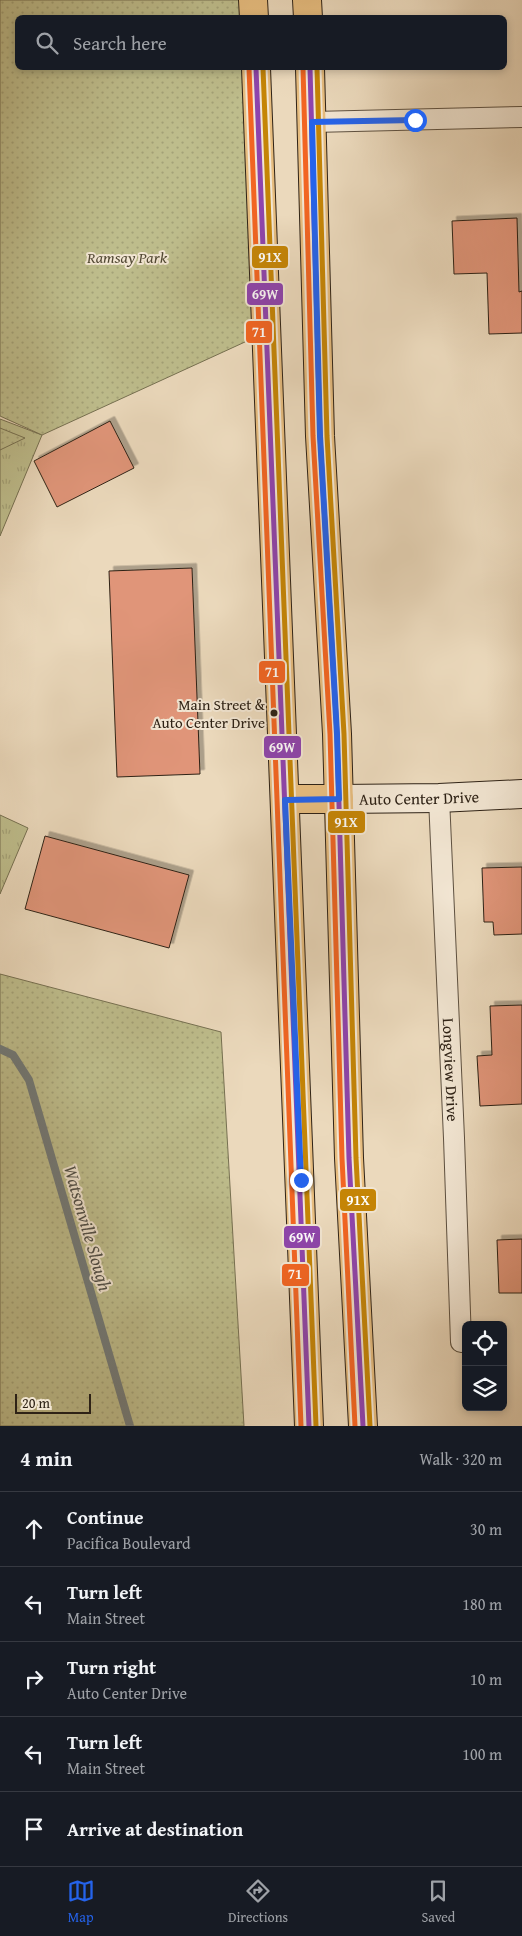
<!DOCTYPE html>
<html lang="en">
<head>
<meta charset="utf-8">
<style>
	:root { --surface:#171b24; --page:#20242c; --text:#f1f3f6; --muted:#9ea1a6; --line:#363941; --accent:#2563eb }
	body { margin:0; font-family:"Gentium Book Plus",serif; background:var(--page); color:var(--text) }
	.controls { position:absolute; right:15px; bottom:15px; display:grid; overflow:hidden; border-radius:8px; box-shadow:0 2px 8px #0003 }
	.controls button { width:45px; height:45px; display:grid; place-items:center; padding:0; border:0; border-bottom:1px solid var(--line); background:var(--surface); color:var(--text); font:25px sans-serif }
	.scale { position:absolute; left:15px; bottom:12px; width:76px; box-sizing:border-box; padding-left:5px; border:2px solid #2e2216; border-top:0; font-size:14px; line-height:18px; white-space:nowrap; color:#2e2216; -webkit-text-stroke:4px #f2e6d3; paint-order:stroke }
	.stop { position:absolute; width:15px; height:15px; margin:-11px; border:4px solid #2563eb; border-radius:50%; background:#fff }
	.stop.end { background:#2563eb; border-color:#fff; box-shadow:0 1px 5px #0008 }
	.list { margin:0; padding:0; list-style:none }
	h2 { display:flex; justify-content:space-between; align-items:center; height:65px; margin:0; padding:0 20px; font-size:21px }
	h2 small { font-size:16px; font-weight:400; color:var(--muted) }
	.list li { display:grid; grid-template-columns:32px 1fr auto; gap:15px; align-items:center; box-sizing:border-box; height:75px; padding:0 20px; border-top:1px solid var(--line) }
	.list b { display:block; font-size:19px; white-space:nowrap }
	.list p { margin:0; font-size:16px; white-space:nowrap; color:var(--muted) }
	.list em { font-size:16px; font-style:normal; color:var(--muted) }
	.icon { flex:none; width:28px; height:28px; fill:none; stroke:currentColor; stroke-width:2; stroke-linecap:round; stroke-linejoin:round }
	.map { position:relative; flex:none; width:522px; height:1426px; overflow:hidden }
	.search { position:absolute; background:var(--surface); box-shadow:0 2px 8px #0003; left:15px; right:15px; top:15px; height:55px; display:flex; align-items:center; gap:12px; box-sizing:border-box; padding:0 18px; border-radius:8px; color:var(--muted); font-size:19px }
	.sheet { height:440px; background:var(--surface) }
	nav { display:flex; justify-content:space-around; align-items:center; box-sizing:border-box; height:70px; border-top:1px solid var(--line); background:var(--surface); font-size:14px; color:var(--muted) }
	nav a { display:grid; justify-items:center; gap:2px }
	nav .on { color:var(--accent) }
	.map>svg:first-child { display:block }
	.grass { fill:url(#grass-tufts); stroke:#767051 }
	.park { fill:url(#park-dots); stroke:#767051 }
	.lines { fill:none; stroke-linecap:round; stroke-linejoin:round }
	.stream { stroke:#727b7a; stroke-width:8 }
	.building { fill:#e09579; stroke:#2e2216; filter:url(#shadow) }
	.street-casing { stroke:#5d5040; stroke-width:22 }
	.secondary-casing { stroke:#2e2216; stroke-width:30 }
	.primary-casing { stroke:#2e2216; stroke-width:30 }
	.street { stroke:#f2e6d3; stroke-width:20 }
	.secondary { stroke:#f2e6d3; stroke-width:28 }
	.primary { stroke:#e6bc7e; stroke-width:28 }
	.bus-1-casing { stroke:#f2e6d3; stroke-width:9 }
	.bus-2-casing { stroke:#f2e6d3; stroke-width:9 }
	.bus-3-casing { stroke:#f2e6d3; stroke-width:9 }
	.bus-1 { stroke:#8e44ad; stroke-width:5 }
	.bus-2 { stroke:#f26522; stroke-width:5 }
	.bus-3 { stroke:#c58506; stroke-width:5 }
	.route { stroke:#2563eb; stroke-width:6 }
	.bus-dot { fill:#2e2216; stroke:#f2e6d3; stroke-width:2 }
	.labels { text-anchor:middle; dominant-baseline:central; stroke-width:4; stroke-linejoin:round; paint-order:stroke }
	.bus-label { font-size:15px; fill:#2e2216; stroke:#f2e6d3; text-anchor:end }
	.park-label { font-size:16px; font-style:italic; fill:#524934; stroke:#f2e6d3 }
	.street-label { font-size:16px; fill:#2e2216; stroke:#f2e6d3 }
	.water-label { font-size:18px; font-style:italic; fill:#504f48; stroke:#f2e6d3 }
	.line-badge { stroke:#f2e6d3; stroke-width:2 }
	.badge-label { font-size:14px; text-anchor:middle; font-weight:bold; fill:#fff }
</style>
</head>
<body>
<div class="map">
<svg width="522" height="1426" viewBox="0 0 522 1426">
	<defs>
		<pattern id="grass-tufts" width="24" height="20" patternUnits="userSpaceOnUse" patternTransform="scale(1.25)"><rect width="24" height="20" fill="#bebd8c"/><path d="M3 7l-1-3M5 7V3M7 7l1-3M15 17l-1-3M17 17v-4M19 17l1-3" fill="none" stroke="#a4a278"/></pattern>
		<pattern id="park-dots" width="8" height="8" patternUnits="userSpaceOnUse" patternTransform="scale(1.25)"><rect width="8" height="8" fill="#bebd8c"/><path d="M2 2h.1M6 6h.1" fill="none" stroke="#a4a278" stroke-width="1.8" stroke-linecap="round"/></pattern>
		<filter id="shadow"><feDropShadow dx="4.5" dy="-4.5" stdDeviation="0" flood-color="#0004"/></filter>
	</defs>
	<rect width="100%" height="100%" fill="#ebd9bc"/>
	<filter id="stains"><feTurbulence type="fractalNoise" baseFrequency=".004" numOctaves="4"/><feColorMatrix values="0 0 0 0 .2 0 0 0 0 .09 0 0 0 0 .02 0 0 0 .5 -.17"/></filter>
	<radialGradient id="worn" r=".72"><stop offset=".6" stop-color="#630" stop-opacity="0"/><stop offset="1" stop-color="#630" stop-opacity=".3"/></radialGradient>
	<!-- grass -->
	<g class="grass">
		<path d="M 0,419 L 42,435 L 0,536 Z"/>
		<path d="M 0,815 L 28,828 L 0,894 Z"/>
	</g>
	<!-- park -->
	<g class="park">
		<path d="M 0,0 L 245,0 L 246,17 L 18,18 L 18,68 L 248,68 L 258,336 L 42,435 L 0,416 Z"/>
		<path d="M 0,428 L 25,438 L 0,450 Z"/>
		<path d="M 0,974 L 221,1032 L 244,1426 L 0,1426 Z"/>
	</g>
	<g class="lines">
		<!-- stream -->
		<path class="stream" d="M 0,1049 L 13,1055 L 29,1080 L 130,1426"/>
	</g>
	<!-- building -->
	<g class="building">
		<path d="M 517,218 L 519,292 L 522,291 L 522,333 L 489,334 L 487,273 L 454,274 L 452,221 Z"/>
		<path d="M 110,421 L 134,468 L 57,507 L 34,461 Z"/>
		<path d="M 192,568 L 200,774 L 117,777 L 109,571 Z"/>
		<path d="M 45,836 L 189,875 L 169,948 L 25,909 Z"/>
		<path d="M 522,867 L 522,934 L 494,935 L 493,922 L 484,922 L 482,868 Z"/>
		<path d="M 522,1005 L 522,1104 L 480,1106 L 477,1056 L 492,1055 L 490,1006 Z"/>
		<path d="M 522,1239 L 522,1293 L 499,1293 L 497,1240 Z"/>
	</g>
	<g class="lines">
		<!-- street casing -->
		<g class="street-casing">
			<g id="street">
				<path d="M 313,122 L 522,117"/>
				<path id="s1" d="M 439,798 L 454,1138 L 461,1342"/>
			</g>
		</g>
		<!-- secondary casing -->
		<g class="secondary-casing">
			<g id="secondary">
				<path id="s2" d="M 339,799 L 439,798 L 522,794"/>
			</g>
		</g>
		<!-- primary casing -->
		<g class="primary-casing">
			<g id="primary">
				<path d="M 253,0 L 254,18"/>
				<path d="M 307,0 L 308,18"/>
				<path d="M 256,68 L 309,1426"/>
				<path d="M 310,68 L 320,436 L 337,734 L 349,1158 L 363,1426"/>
				<path d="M 285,799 L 339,799"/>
			</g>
		</g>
		<!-- street -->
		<use href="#street" class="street"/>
		<!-- secondary -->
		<use href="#secondary" class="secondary"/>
		<!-- primary -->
		<use href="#primary" class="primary"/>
		<!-- bus-1 casing -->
		<g class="bus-1-casing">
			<g id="bus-1">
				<path d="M 256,68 L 309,1426"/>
				<path d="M 310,68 L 320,436 L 337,734 L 349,1158 L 363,1426"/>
			</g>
		</g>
		<!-- bus-2 casing -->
		<g class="bus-2-casing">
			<g id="bus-2">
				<path d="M 249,68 L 301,1426"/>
				<path d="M 303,68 L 313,436 L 330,734 L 342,1158 L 355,1426"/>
			</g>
		</g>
		<!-- bus-3 casing -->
		<g class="bus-3-casing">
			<g id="bus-3">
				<path d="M 263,68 L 316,1426"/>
				<path d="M 317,68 L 327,436 L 344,734 L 356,1158 L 370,1426"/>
			</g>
		</g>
		<!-- bus-1 -->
		<use href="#bus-1" class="bus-1"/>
		<!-- bus-2 -->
		<use href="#bus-2" class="bus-2"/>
		<!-- bus-3 -->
		<use href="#bus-3" class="bus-3"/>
	</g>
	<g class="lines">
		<!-- route -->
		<path class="route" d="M 301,1180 L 285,800 L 339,799 L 337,734 L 320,436 L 312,122 L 415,120"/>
	</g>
	<!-- markers -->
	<circle class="bus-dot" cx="274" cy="713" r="4.5"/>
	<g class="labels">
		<!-- bus labels -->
		<g class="bus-label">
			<text x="265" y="704">Main Street &amp;<tspan x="265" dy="18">Auto Center Drive</tspan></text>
		</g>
		<!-- park labels -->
		<g class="park-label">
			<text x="127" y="257">Ramsay Park</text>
		</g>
		<!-- street labels -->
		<g class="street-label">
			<text stroke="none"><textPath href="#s2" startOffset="80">Auto Center Drive</textPath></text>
			<text stroke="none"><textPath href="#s1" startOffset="272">Longview Drive</textPath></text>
		</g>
		<!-- water labels -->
		<g class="water-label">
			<text transform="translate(88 1228) rotate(74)">Watsonville Slough</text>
		</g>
	</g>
	<g class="line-badge">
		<rect x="251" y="245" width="38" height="24" rx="5" fill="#c58506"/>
		<rect x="246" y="282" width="38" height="24" rx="5" fill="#8e44ad"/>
		<rect x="245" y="320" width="28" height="24" rx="5" fill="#f26522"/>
		<rect x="258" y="660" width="28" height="24" rx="5" fill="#f26522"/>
		<rect x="263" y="735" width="39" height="24" rx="5" fill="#8e44ad"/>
		<rect x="327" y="810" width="39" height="24" rx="5" fill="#c58506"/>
		<rect x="339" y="1188" width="38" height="24" rx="5" fill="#c58506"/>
		<rect x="283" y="1225" width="38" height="24" rx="5" fill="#8e44ad"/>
		<rect x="281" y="1263" width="29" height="24" rx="5" fill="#f26522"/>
	</g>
	<g class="badge-label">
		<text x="270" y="262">91X</text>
		<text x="265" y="299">69W</text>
		<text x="259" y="337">71</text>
		<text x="272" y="677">71</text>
		<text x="282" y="752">69W</text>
		<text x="346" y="827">91X</text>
		<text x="358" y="1205">91X</text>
		<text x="302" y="1242">69W</text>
		<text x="295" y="1279">71</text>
	</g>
	<rect width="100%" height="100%" filter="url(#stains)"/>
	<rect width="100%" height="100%" fill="url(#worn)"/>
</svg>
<div class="controls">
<button><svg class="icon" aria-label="locate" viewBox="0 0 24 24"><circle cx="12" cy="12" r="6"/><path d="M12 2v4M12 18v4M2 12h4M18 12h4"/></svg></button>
<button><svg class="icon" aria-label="layers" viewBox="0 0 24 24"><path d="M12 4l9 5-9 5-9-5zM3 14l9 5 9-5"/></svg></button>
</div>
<div class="scale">20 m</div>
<div class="stop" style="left:415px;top:120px"></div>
<div class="stop end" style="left:301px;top:1180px"></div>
<div class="search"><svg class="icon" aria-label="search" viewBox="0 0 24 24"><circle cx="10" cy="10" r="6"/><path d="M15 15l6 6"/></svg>Search here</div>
</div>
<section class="sheet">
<h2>4 min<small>Walk · 320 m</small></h2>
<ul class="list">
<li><svg class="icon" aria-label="ahead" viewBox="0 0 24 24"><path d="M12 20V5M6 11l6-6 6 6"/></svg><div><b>Continue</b><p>Pacifica Boulevard</p></div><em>30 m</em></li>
<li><svg class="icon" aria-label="left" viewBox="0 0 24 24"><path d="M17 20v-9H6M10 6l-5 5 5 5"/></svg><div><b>Turn left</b><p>Main Street</p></div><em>180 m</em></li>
<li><svg class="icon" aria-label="right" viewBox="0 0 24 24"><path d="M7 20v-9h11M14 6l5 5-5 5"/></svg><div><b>Turn right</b><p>Auto Center Drive</p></div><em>10 m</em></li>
<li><svg class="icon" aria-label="left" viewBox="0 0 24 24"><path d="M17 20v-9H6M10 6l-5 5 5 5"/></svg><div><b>Turn left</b><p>Main Street</p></div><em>100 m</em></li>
<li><svg class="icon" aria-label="arrive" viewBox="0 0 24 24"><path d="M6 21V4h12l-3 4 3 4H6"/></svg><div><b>Arrive at destination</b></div></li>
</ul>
</section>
<nav>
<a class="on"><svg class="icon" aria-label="map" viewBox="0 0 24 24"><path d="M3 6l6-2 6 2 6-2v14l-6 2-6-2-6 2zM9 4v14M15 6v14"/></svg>Map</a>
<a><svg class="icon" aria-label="directions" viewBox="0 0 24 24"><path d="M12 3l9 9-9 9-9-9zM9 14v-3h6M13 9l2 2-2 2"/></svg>Directions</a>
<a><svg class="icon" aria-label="saved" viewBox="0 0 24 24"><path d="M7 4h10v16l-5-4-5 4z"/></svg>Saved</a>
</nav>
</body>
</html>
